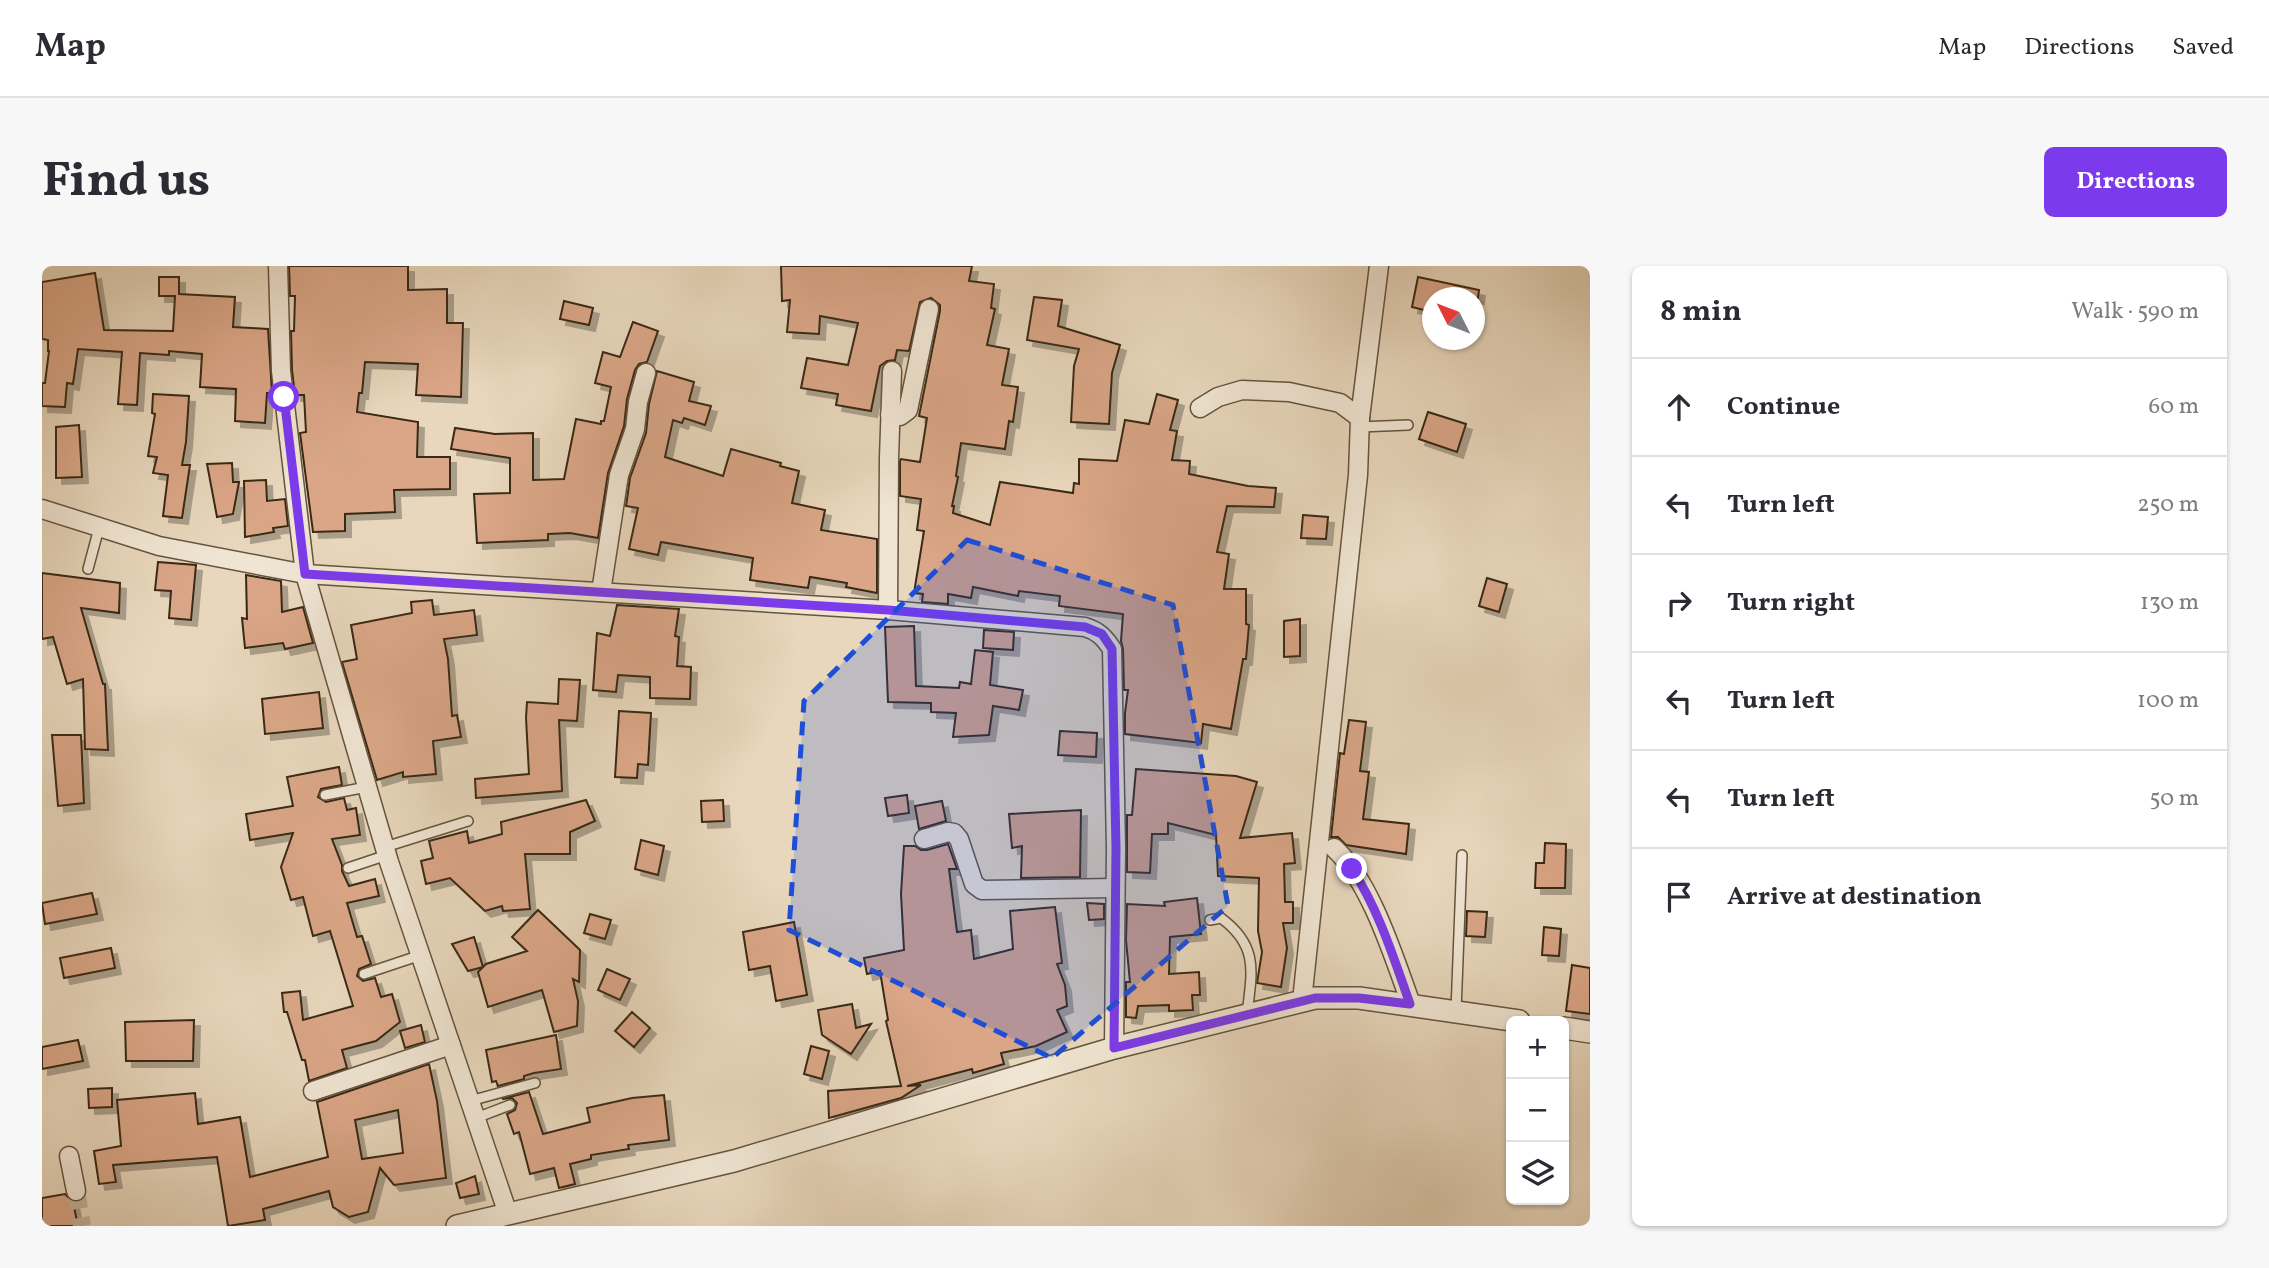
<!DOCTYPE html>
<html lang="en">
<head>
<meta charset="utf-8">
<style>
	:root { --surface:#fff; --page:#f7f7f7; --text:#2b2b33; --muted:#7c7c81; --line:#e1e1e2; --accent:#7c3aed }
	body { margin:0; font-family:Vollkorn,serif; background:var(--page); color:var(--text) }
	.controls { position:absolute; right:21px; bottom:21px; display:grid; overflow:hidden; border-radius:10px; box-shadow:0 2px 5px #0004 }
	.controls button { width:63px; height:63px; display:grid; place-items:center; padding:0; border:0; border-bottom:2px solid var(--line); background:var(--surface); color:var(--text); font:35px sans-serif }
	.compass { position:absolute; left:1380px; top:21px; width:63px; height:63px; border-radius:50%; background:var(--surface); box-shadow:0 2px 5px #0004; rotate:312deg }
	.stop { position:absolute; width:21px; height:21px; margin:-16px; border:5px solid #7c3aed; border-radius:50%; background:#fff }
	.stop.end { background:#7c3aed; border-color:#fff; box-shadow:0 2px 7px #0008 }
	.list { margin:0; padding:0; list-style:none }
	h2 { display:flex; justify-content:space-between; align-items:center; height:91px; margin:0; padding:0 28px; font-size:30px }
	h2 small { font-size:23px; font-weight:400; color:var(--muted) }
	.list li { display:grid; grid-template-columns:46px 1fr auto; gap:21px; align-items:center; box-sizing:border-box; height:98px; padding:0 28px; border-top:2px solid var(--line) }
	.list b { display:block; font-size:26px; white-space:nowrap }
	.list em { font-size:23px; font-style:normal; color:var(--muted) }
	.icon { flex:none; width:38px; height:38px; fill:none; stroke:currentColor; stroke-width:2; stroke-linecap:round; stroke-linejoin:round }
	.map { position:relative; flex:none; width:1548px; height:960px; overflow:hidden; border-radius:10px }
	header { display:flex; align-items:center; gap:42px; box-sizing:border-box; height:98px; padding:0 35px; background:var(--surface); border-bottom:2px solid var(--line) }
	header strong { font-size:33px }
	nav { display:flex; gap:38px; margin-inline-start:auto; font-size:24px }
	.intro { display:flex; align-items:center; justify-content:space-between; box-sizing:border-box; height:168px; padding:0 42px }
	h1 { margin:0; font-size:49px }
	.button { padding:18px 32px; border-radius:10px; background:var(--accent); color:#fff; font-size:24px; font-weight:700 }
	main { display:flex; gap:42px; padding:0 42px }
	aside { flex:1; background:var(--surface); border-radius:10px; box-shadow:0 2px 5px #0004 }
	.map>svg:first-child { display:block }
	.building { fill:#daa687; stroke:#392914; stroke-width:2; fill-rule:evenodd; filter:url(#shadow) }
	.lines { fill:none; stroke-linecap:round; stroke-linejoin:round }
	.minor-tunnel { stroke:#c5b49a; stroke-width:18; stroke-dasharray:18 9; stroke-linecap:butt }
	.service-casing { stroke:#65543e; stroke-width:12 }
	.minor-casing { stroke:#65543e; stroke-width:21 }
	.tertiary-casing { stroke:#65543e; stroke-width:24 }
	.service { stroke:#f0e5d3; stroke-width:9 }
	.minor { stroke:#f0e5d3; stroke-width:18 }
	.tertiary { stroke:#f0e5d3; stroke-width:21 }
	.route { stroke:#7c3aed; stroke-width:9 }
	.marked { fill:#1d4ed8; fill-opacity:0.2; stroke:#1d4ed8; stroke-width:5; stroke-dasharray:14 9; stroke-linejoin:round }
</style>
</head>
<body>
<header>
<strong>Map</strong>
<nav><a>Map</a><a>Directions</a><a>Saved</a></nav>
</header>
<div class="intro"><h1>Find us</h1><a class="button">Directions</a></div>
<main>
<div class="map">
<svg width="1548" height="960" viewBox="0 0 1548 960">
	<defs>
		<filter id="shadow"><feDropShadow dx="6" dy="6" stdDeviation="0" flood-color="#0004"/></filter>
	</defs>
	<rect width="100%" height="100%" fill="#e8d7bc"/>
	<filter id="stains"><feTurbulence type="fractalNoise" baseFrequency=".00286" numOctaves="4"/><feColorMatrix values="0 0 0 0 .2 0 0 0 0 .09 0 0 0 0 .02 0 0 0 .5 -.17"/></filter>
	<radialGradient id="worn" r=".72"><stop offset=".6" stop-color="#630" stop-opacity="0"/><stop offset="1" stop-color="#630" stop-opacity=".3"/></radialGradient>
	<!-- building -->
	<g class="building">
		<path d="M 247,0 L 366,0 L 366,24 L 405,23 L 405,57 L 421,57 L 419,131 L 374,129 L 376,98 L 323,96 L 320,127 L 317,127 L 315,146 L 376,156 L 375,191 L 408,191 L 408,223 L 352,224 L 353,246 L 303,248 L 303,265 L 271,266 L 258,167 L 264,166 L 262,129 L 253,129 L 250,104 L 249,65 L 252,65 L 253,30 L 248,30 Z"/>
		<path d="M 739,0 L 930,0 L 927,15 L 952,18 L 949,42 L 953,43 L 945,79 L 967,83 L 960,119 L 976,121 L 971,156 L 967,155 L 963,183 L 919,177 L 914,210 L 916,211 L 910,240 L 912,240 L 911,247 L 948,259 L 958,216 L 1031,227 L 1032,217 L 1037,218 L 1037,193 L 1075,195 L 1083,154 L 1107,158 L 1115,128 L 1136,134 L 1128,164 L 1135,165 L 1130,194 L 1148,195 L 1147,208 L 1206,220 L 1234,222 L 1232,241 L 1185,240 L 1175,286 L 1187,288 L 1182,323 L 1204,323 L 1204,358 L 1207,359 L 1204,393 L 1201,393 L 1189,463 L 1161,458 L 1159,477 L 1083,468 L 1083,447 L 1086,424 L 1082,424 L 1081,383 L 1079,375 L 1081,348 L 1017,340 L 1018,330 L 977,325 L 976,330 L 931,321 L 929,332 L 906,328 L 906,338 L 880,336 L 881,328 L 872,327 L 882,265 L 875,264 L 879,233 L 858,230 L 858,195 L 859,193 L 878,196 L 885,152 L 877,150 L 898,45 L 898,39 L 889,32 L 878,36 L 867,85 L 855,84 L 853,94 L 845,95 L 838,100 L 829,145 L 794,139 L 796,128 L 759,122 L 765,92 L 806,99 L 816,57 L 778,50 L 777,68 L 745,66 L 748,34 L 740,35 Z"/>
		<path d="M 53,7 L 62,64 L 131,65 L 133,30 L 117,30 L 117,11 L 137,11 L 137,28 L 193,31 L 191,61 L 226,63 L 230,127 L 225,127 L 223,157 L 193,155 L 194,123 L 158,121 L 160,88 L 127,85 L 127,89 L 98,87 L 95,139 L 76,138 L 80,86 L 36,83 L 31,118 L 25,117 L 23,141 L 0,140 L 0,117 L 3,117 L 7,85 L 6,85 L 6,74 L 0,73 L 0,16 Z"/>
		<path d="M 1376,11 L 1437,24 L 1436,32 L 1390,32 L 1390,46 L 1370,41 Z"/>
		<path d="M 992,31 L 1020,34 L 1016,60 L 1078,79 L 1070,107 L 1067,158 L 1029,156 L 1032,100 L 1037,83 L 985,74 Z"/>
		<path d="M 522,35 L 551,42 L 547,59 L 518,53 Z"/>
		<path d="M 591,56 L 616,65 L 605,96 L 597,98 L 593,104 L 585,133 L 582,160 L 566,207 L 556,272 L 528,267 L 506,268 L 506,274 L 435,277 L 432,228 L 468,227 L 468,192 L 409,183 L 413,162 L 453,168 L 491,167 L 491,214 L 522,213 L 534,153 L 559,158 L 559,155 L 562,155 L 569,121 L 553,117 L 561,86 L 578,91 Z"/>
		<path d="M 615,105 L 652,116 L 647,135 L 669,140 L 663,159 L 642,152 L 640,157 L 631,154 L 623,191 L 681,210 L 689,183 L 739,197 L 738,200 L 757,205 L 750,237 L 783,244 L 779,264 L 835,273 L 835,327 L 804,321 L 805,317 L 768,311 L 766,322 L 708,314 L 711,292 L 619,276 L 616,289 L 587,283 L 596,242 L 584,240 L 588,212 L 604,167 L 607,138 Z"/>
		<path d="M 111,128 L 147,130 L 144,176 L 140,199 L 148,199 L 140,252 L 121,250 L 126,209 L 111,207 L 115,191 L 106,190 L 113,148 L 110,147 Z"/>
		<path d="M 1386,146 L 1424,158 L 1415,186 L 1377,173 Z"/>
		<path d="M 37,159 L 40,211 L 14,212 L 14,161 Z"/>
		<path d="M 190,197 L 191,216 L 197,216 L 191,248 L 175,251 L 165,198 Z"/>
		<path d="M 224,214 L 225,235 L 243,233 L 246,260 L 231,262 L 232,266 L 203,271 L 202,215 Z"/>
		<path d="M 1261,249 L 1286,251 L 1284,273 L 1259,272 Z"/>
		<path d="M 116,296 L 154,299 L 149,354 L 127,352 L 129,325 L 113,324 Z"/>
		<path d="M 0,307 L 78,317 L 77,347 L 39,342 L 61,418 L 63,418 L 66,484 L 43,483 L 41,413 L 25,418 L 11,371 L 0,373 Z"/>
		<path d="M 204,309 L 239,315 L 240,346 L 261,341 L 271,377 L 243,383 L 241,377 L 203,382 L 200,352 L 205,353 Z"/>
		<path d="M 1445,312 L 1465,318 L 1457,346 L 1437,340 Z"/>
		<path d="M 390,334 L 392,349 L 432,344 L 435,369 L 402,373 L 406,393 L 410,450 L 415,449 L 419,471 L 391,475 L 394,508 L 361,511 L 361,506 L 335,514 L 300,396 L 315,393 L 309,359 L 370,347 L 369,336 Z"/>
		<path d="M 575,339 L 637,343 L 633,370 L 637,371 L 635,400 L 649,401 L 648,433 L 608,432 L 608,411 L 576,409 L 574,426 L 551,424 L 555,367 L 568,370 Z"/>
		<path d="M 1258,353 L 1258,390 L 1242,391 L 1242,355 Z"/>
		<path d="M 872,360 L 874,420 L 917,422 L 918,416 L 929,418 L 933,384 L 951,386 L 948,419 L 981,424 L 977,444 L 951,440 L 947,469 L 911,471 L 914,447 L 889,446 L 889,437 L 846,436 L 843,361 Z"/>
		<path d="M 942,364 L 972,366 L 971,384 L 941,382 Z"/>
		<path d="M 517,413 L 538,414 L 535,455 L 517,454 L 520,525 L 434,532 L 433,513 L 487,508 L 484,452 L 485,436 L 516,438 Z"/>
		<path d="M 277,426 L 281,462 L 223,468 L 220,433 Z"/>
		<path d="M 577,445 L 609,447 L 606,499 L 596,498 L 595,512 L 573,511 Z"/>
		<path d="M 1307,454 L 1324,456 L 1318,505 L 1327,506 L 1321,553 L 1367,558 L 1364,588 L 1304,579 L 1296,571 L 1289,571 L 1298,487 L 1302,488 Z"/>
		<path d="M 1018,465 L 1055,467 L 1054,491 L 1016,489 Z"/>
		<path d="M 10,469 L 39,469 L 42,537 L 16,540 Z"/>
		<path d="M 297,501 L 300,519 L 279,523 L 276,531 L 284,536 L 302,532 L 305,544 L 314,542 L 318,569 L 290,573 L 300,599 L 300,605 L 307,620 L 333,613 L 337,630 L 305,637 L 315,671 L 320,670 L 329,698 L 317,703 L 315,710 L 321,715 L 333,712 L 339,731 L 350,728 L 358,756 L 334,775 L 300,784 L 305,802 L 267,815 L 263,794 L 260,794 L 245,746 L 242,746 L 240,727 L 258,725 L 261,754 L 311,740 L 288,665 L 271,670 L 261,631 L 249,634 L 239,601 L 251,567 L 208,574 L 204,548 L 251,540 L 245,511 Z"/>
		<path d="M 1094,503 L 1194,510 L 1215,516 L 1198,572 L 1250,567 L 1253,597 L 1242,598 L 1243,636 L 1251,636 L 1251,657 L 1241,657 L 1245,682 L 1239,721 L 1215,717 L 1220,686 L 1216,665 L 1217,612 L 1176,610 L 1174,569 L 1126,557 L 1126,568 L 1110,568 L 1108,607 L 1085,606 L 1085,549 L 1090,549 Z"/>
		<path d="M 865,529 L 867,547 L 846,550 L 843,532 Z"/>
		<path d="M 544,534 L 553,555 L 528,566 L 528,588 L 483,588 L 488,643 L 461,645 L 460,640 L 443,645 L 408,612 L 384,618 L 379,595 L 391,592 L 387,575 L 425,565 L 427,577 L 460,568 L 459,556 Z"/>
		<path d="M 681,534 L 682,555 L 660,556 L 659,535 Z"/>
		<path d="M 900,535 L 904,555 L 877,563 L 873,540 Z"/>
		<path d="M 1039,544 L 1038,611 L 979,612 L 980,580 L 970,582 L 967,548 Z"/>
		<path d="M 599,574 L 622,580 L 616,609 L 593,603 Z"/>
		<path d="M 1503,577 L 1524,578 L 1523,622 L 1493,622 L 1494,597 L 1502,597 Z"/>
		<path d="M 906,578 L 915,603 L 907,603 L 915,666 L 929,664 L 932,693 L 971,683 L 968,645 L 1013,641 L 1020,697 L 1015,698 L 1023,719 L 1025,740 L 1015,744 L 1025,766 L 994,780 L 959,787 L 962,798 L 931,807 L 930,803 L 865,820 L 879,819 L 859,832 L 787,852 L 786,825 L 859,820 L 844,755 L 846,754 L 838,705 L 825,708 L 822,692 L 862,684 L 859,628 L 862,580 L 873,580 L 879,584 L 885,584 Z"/>
		<path d="M 50,627 L 55,648 L 3,658 L 0,637 Z"/>
		<path d="M 1155,632 L 1159,668 L 1128,671 L 1127,708 L 1157,706 L 1158,729 L 1150,729 L 1151,744 L 1127,745 L 1127,739 L 1096,740 L 1094,752 L 1084,751 L 1084,716 L 1088,716 L 1084,674 L 1085,638 L 1123,640 L 1122,636 Z"/>
		<path d="M 1045,637 L 1062,638 L 1062,653 L 1047,654 Z"/>
		<path d="M 496,644 L 538,684 L 537,716 L 531,713 L 536,735 L 535,760 L 512,766 L 500,724 L 446,741 L 436,706 L 441,701 L 426,705 L 410,678 L 432,671 L 441,701 L 444,698 L 485,685 L 470,671 Z"/>
		<path d="M 1425,645 L 1445,646 L 1443,671 L 1424,670 Z"/>
		<path d="M 548,648 L 569,654 L 563,673 L 542,667 Z"/>
		<path d="M 752,656 L 765,729 L 734,735 L 728,700 L 707,704 L 701,666 Z"/>
		<path d="M 1502,661 L 1519,663 L 1517,690 L 1500,689 Z"/>
		<path d="M 69,682 L 73,702 L 22,712 L 18,692 Z"/>
		<path d="M 1530,699 L 1548,702 L 1548,748 L 1524,745 Z"/>
		<path d="M 565,703 L 588,713 L 578,734 L 556,724 Z"/>
		<path d="M 810,738 L 814,762 L 829,758 L 809,788 L 780,769 L 776,744 Z"/>
		<path d="M 590,746 L 608,762 L 592,781 L 573,765 Z"/>
		<path d="M 152,754 L 151,795 L 84,795 L 83,756 Z"/>
		<path d="M 379,759 L 383,776 L 363,782 L 358,765 Z"/>
		<path d="M 514,769 L 519,803 L 492,807 L 482,810 L 482,813 L 456,820 L 454,815 L 450,816 L 444,784 Z"/>
		<path d="M 36,774 L 41,795 L 0,803 L 0,781 Z"/>
		<path d="M 769,780 L 787,785 L 780,813 L 762,808 Z"/>
		<path d="M 387,798 L 395,835 L 404,912 L 352,919 L 338,902 L 326,946 L 307,951 L 291,941 L 287,925 L 221,943 L 223,954 L 186,960 L 175,891 L 71,899 L 74,916 L 57,918 L 52,885 L 79,880 L 75,834 L 153,827 L 156,858 L 198,851 L 208,911 L 286,891 L 275,836 ZM 356,844 L 361,887 L 320,893 L 313,854 Z"/>
		<path d="M 70,822 L 70,841 L 47,842 L 46,823 Z"/>
		<path d="M 487,826 L 501,868 L 548,856 L 545,842 L 590,832 L 622,829 L 627,874 L 586,879 L 587,883 L 549,889 L 549,893 L 528,898 L 533,918 L 517,922 L 512,902 L 488,908 L 477,866 L 472,868 L 465,848 L 473,844 L 475,837 L 470,832 L 460,833 Z"/>
		<path d="M 433,910 L 437,928 L 418,932 L 414,917 Z"/>
		<path d="M 23,928 L 31,936 L 36,960 L 0,960 L 0,932 Z"/>
	</g>
	<g class="lines">
		<!-- minor-tunnel -->
		<path class="minor-tunnel" d="M 34,925 L 40,960"/>
		<!-- service casing -->
		<g class="service-casing">
			<g id="service">
				<path d="M 1318,161 L 1366,159"/>
				<path d="M 46,303 L 57,262"/>
				<path d="M 283,529 L 325,521"/>
				<path d="M 343,581 L 426,555"/>
				<path d="M 306,602 L 345,589"/>
				<path d="M 1168,654 L 1179,652 C 1217,680 1210,706 1205,748"/>
				<path d="M 322,708 L 379,689"/>
				<path d="M 1414,745 L 1420,589"/>
				<path d="M 428,835 L 493,817"/>
				<path d="M 434,852 L 468,839"/>
			</g>
		</g>
		<!-- minor casing -->
		<g class="minor-casing">
			<g id="minor">
				<path d="M 236,0 L 239,105 L 263,308 L 347,596 L 466,948"/>
				<path d="M 1158,142 L 1176,131 L 1200,124 L 1247,126 L 1298,137 L 1318,152"/>
				<path d="M 848,148 L 858,150 L 866,144 L 887,43"/>
				<path d="M 0,243 L 117,280 L 263,308 L 846,344 L 1043,361 C 1056,365 1062,371 1070,383 L 1074,582 L 1072,782"/>
				<path d="M 559,326 L 577,209 L 593,163 L 596,136 L 604,107"/>
				<path d="M 846,344 L 847,192 L 850,105"/>
				<path d="M 882,573 L 906,566 L 912,567 L 917,573 L 932,618 L 940,624 L 1073,622"/>
				<path d="M 1292,582 C 1329,616 1352,692 1369,738"/>
				<path d="M 1260,735 L 1316,209 L 1318,152 L 1337,0"/>
				<path d="M 271,825 L 409,779"/>
				<path d="M 27,890 L 34,925"/>
			</g>
		</g>
		<!-- tertiary casing -->
		<g class="tertiary-casing">
			<g id="tertiary">
				<path d="M 1522,762 L 1548,766"/>
				<path d="M 415,960 L 692,895 L 1072,782 L 1273,732 L 1317,732 L 1477,755"/>
			</g>
		</g>
		<!-- service -->
		<use href="#service" class="service"/>
		<!-- minor -->
		<use href="#minor" class="minor"/>
		<!-- tertiary -->
		<use href="#tertiary" class="tertiary"/>
	</g>
	<g class="lines">
		<!-- route -->
		<path class="route" d="M 242,131 L 263,308 L 846,344 L 1043,361 L 1060,368 L 1070,383 L 1074,582 L 1072,782 L 1273,732 L 1317,732 L 1368,738 C 1352,693 1337,644 1310,603"/>
	</g>
	<!-- marked area -->
	<path class="marked" d="M 925,274 L 1131,339 L 1186,640 L 1010,792 L 747,664 L 762,435 Z"/>
	<rect width="100%" height="100%" filter="url(#stains)"/>
	<rect width="100%" height="100%" fill="url(#worn)"/>
</svg>
<div class="controls">
<button>+</button>
<button>−</button>
<button><svg class="icon" aria-label="layers" viewBox="0 0 24 24"><path d="M12 4l9 5-9 5-9-5zM3 14l9 5 9-5"/></svg></button>
</div>
<svg class="compass" viewBox="-18 -18 36 36"><path d="M0-13l5 13h-10z" fill="#e53935"/><path d="M0 13l5-13h-10z" fill="#7c7c81"/></svg>
<div class="stop" style="left:242px;top:131px"></div>
<div class="stop end" style="left:1310px;top:603px"></div>
</div>
<aside>
<h2>8 min<small>Walk · 590 m</small></h2>
<ul class="list">
<li><svg class="icon" aria-label="ahead" viewBox="0 0 24 24"><path d="M12 20V5M6 11l6-6 6 6"/></svg><div><b>Continue</b></div><em>60 m</em></li>
<li><svg class="icon" aria-label="left" viewBox="0 0 24 24"><path d="M17 20v-9H6M10 6l-5 5 5 5"/></svg><div><b>Turn left</b></div><em>250 m</em></li>
<li><svg class="icon" aria-label="right" viewBox="0 0 24 24"><path d="M7 20v-9h11M14 6l5 5-5 5"/></svg><div><b>Turn right</b></div><em>130 m</em></li>
<li><svg class="icon" aria-label="left" viewBox="0 0 24 24"><path d="M17 20v-9H6M10 6l-5 5 5 5"/></svg><div><b>Turn left</b></div><em>100 m</em></li>
<li><svg class="icon" aria-label="left" viewBox="0 0 24 24"><path d="M17 20v-9H6M10 6l-5 5 5 5"/></svg><div><b>Turn left</b></div><em>50 m</em></li>
<li><svg class="icon" aria-label="arrive" viewBox="0 0 24 24"><path d="M6 21V4h12l-3 4 3 4H6"/></svg><div><b>Arrive at destination</b></div></li>
</ul>
</aside>
</main>
</body>
</html>
